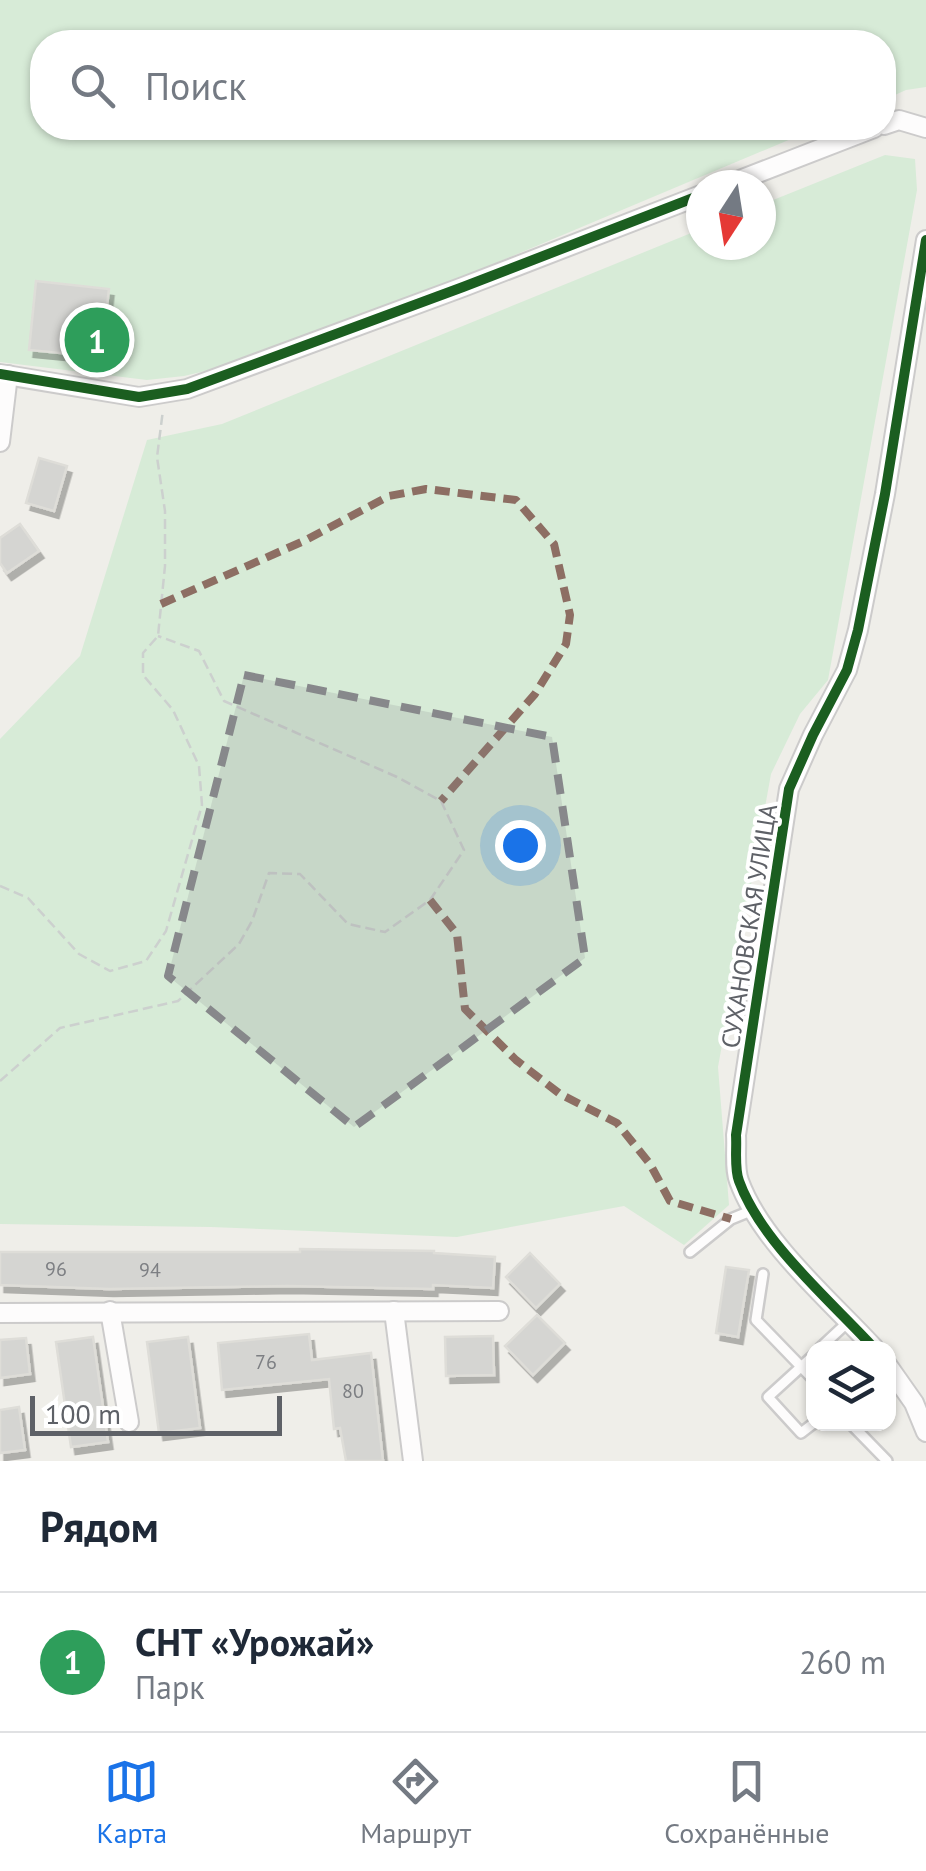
<!DOCTYPE html>
<html lang="ru">
<head>
<meta charset="utf-8">
<style>
	:root { --surface:#fff; --page:#f2f2f3; --text:#1f2937; --muted:#747a83; --line:#e0e1e3; --accent:#1a73e8 }
	body { margin:0; font-family:"PT Sans",sans-serif; background:var(--page); color:var(--text) }
	.controls { position:absolute; right:30px; bottom:30px; display:grid; overflow:hidden; border-radius:20px; box-shadow:0 2px 8px #0004 }
	.controls button { width:90px; height:90px; display:grid; place-items:center; padding:0; border:0; border-bottom:2px solid var(--line); background:var(--surface); color:var(--text); font:50px sans-serif }
	.compass { position:absolute; left:686px; top:170px; width:90px; height:90px; border-radius:50%; background:var(--surface); box-shadow:0 2px 8px #0004; rotate:192deg }
	.scale { position:absolute; left:30px; bottom:25px; width:252px; box-sizing:border-box; padding-left:10px; border:5px solid #5e6167; border-top:0; font-size:28px; line-height:35px; white-space:nowrap; color:#5e6167; -webkit-text-stroke:8px #fff; paint-order:stroke }
	.you { position:absolute; left:520px; top:845px; width:35px; height:35px; margin:-25px; border:8px solid #fff; border-radius:50%; background:#1a73e8; box-shadow:0 0 0 15px #1a73e833 }
	.badge { display:grid; place-items:center; width:65px; height:65px; border-radius:50%; background:var(--accent); color:#fff; font-size:32px; font-weight:700 }
	.pin { position:absolute; translate:-50% -50%; border:5px solid #fff; box-shadow:0 2px 10px #0006 }
	.list { margin:0; padding:0; list-style:none }
	h2 { display:flex; justify-content:space-between; align-items:center; height:130px; margin:0; padding:0 40px; font-size:42px }
	h2 small { font-size:32px; font-weight:400; color:var(--muted) }
	.list li { display:grid; grid-template-columns:65px 1fr auto; gap:30px; align-items:center; box-sizing:border-box; height:140px; padding:0 40px; border-top:2px solid var(--line) }
	.list b { display:block; font-size:38px; white-space:nowrap }
	.list p { margin:0; font-size:32px; white-space:nowrap; color:var(--muted) }
	.list em { font-size:32px; font-style:normal; color:var(--muted) }
	.icon { flex:none; width:55px; height:55px; fill:none; stroke:currentColor; stroke-width:2; stroke-linecap:round; stroke-linejoin:round }
	.map { position:relative; flex:none; width:926px; height:1461px; overflow:hidden }
	.search { position:absolute; background:var(--surface); box-shadow:0 2px 8px #0004; left:30px; right:30px; top:30px; height:110px; display:flex; align-items:center; gap:25px; box-sizing:border-box; padding:0 35px; border-radius:40px; color:var(--muted); font-size:38px }
	.sheet { height:270px; background:var(--surface) }
	nav { display:flex; justify-content:space-around; align-items:center; box-sizing:border-box; height:140px; border-top:2px solid var(--line); background:var(--surface); font-size:28px; color:var(--muted) }
	nav a { display:grid; justify-items:center; gap:5px }
	nav .on { color:var(--accent) }
	.map>svg:first-child { display:block }
	.green { fill:#d7ebd7 }
	.building { fill:#d5d5d2; stroke:#deddd8; stroke-width:2.5; filter:url(#shadow) }
	.lines { fill:none; stroke-linecap:round; stroke-linejoin:round }
	.service-casing { stroke:#cccbcb; stroke-width:14 }
	.minor-casing { stroke:#cccbcb; stroke-width:22 }
	.path { stroke:#ccd0ce; stroke-width:2.5; stroke-dasharray:10 5; stroke-linecap:butt }
	.service { stroke:#fdfcfc; stroke-width:9 }
	.minor { stroke:#fdfcfc; stroke-width:18 }
	.quiet { stroke:#8d6e63; stroke-width:8; stroke-dasharray:15 8; stroke-linecap:butt }
	.cycleway-casing { stroke:#fff; stroke-width:16 }
	.cycleway { stroke:#1b5e20; stroke-width:10 }
	.marked { fill:#87888b; fill-opacity:0.2; stroke:#87888b; stroke-width:8; stroke-dasharray:20 12; stroke-linejoin:round }
	.labels { text-anchor:middle; dominant-baseline:central; stroke-width:8; stroke-linejoin:round; paint-order:stroke }
	.number-label { font-size:20px; fill:#7d7f83 }
	.street-label { font-size:25px; fill:#5e6167; stroke:#fff }
</style>
</head>
<body>
<div class="map">
<svg width="926" height="1461" viewBox="0 0 926 1461">
	<defs>
		<filter id="shadow"><feDropShadow dx="4.5" dy="7" stdDeviation="0" flood-color="#0004"/></filter>
	</defs>
	<rect width="100%" height="100%" fill="#efeee9"/>
	<!-- green -->
	<g class="green">
		<path d="M 0,0 L 926,0 L 926,87 L 906,90 L 884,100 L 884,42 L 42,42 L 42,128 L 817,128 L 282,353 L 184,376 L 147,380 L 0,362 Z"/>
		<path d="M 885,155 L 915,159 L 917,190 L 828,680 L 800,714 L 771,774 L 718,1067 L 729,1205 L 684,1245 L 624,1206 L 457,1237 L 211,1227 L 0,1224 L 0,739 L 80,656 L 147,440 L 222,424 L 701,229 L 701,245 L 761,245 L 761,205 Z"/>
	</g>
	<!-- building -->
	<g class="building">
		<path d="M 36,281 L 109,289 L 101,357 L 29,350 Z"/>
		<path d="M 39,458 L 67,466 L 54,511 L 26,503 Z"/>
		<path d="M 20,524 L 39,551 L 7,573 L 0,563 L 0,538 Z"/>
		<path d="M 300,1249 L 434,1251 L 434,1253 L 495,1257 L 493,1288 L 433,1285 L 433,1289 L 287,1286 L 109,1289 L 0,1285 L 0,1252 L 300,1252 Z"/>
		<path d="M 530,1253 L 560,1284 L 536,1308 L 506,1277 Z"/>
		<path d="M 726,1267 L 749,1270 L 738,1337 L 716,1333 Z"/>
		<path d="M 537,1315 L 565,1343 L 533,1375 L 505,1346 Z"/>
		<path d="M 309,1334 L 312,1360 L 371,1353 L 383,1461 L 346,1461 L 340,1428 L 334,1429 L 329,1379 L 222,1390 L 218,1343 Z"/>
		<path d="M 493,1336 L 494,1375 L 446,1376 L 445,1337 Z"/>
		<path d="M 93,1337 L 108,1442 L 71,1447 L 56,1342 Z"/>
		<path d="M 188,1337 L 200,1428 L 159,1433 L 147,1342 Z"/>
		<path d="M 26,1338 L 30,1374 L 0,1378 L 0,1340 Z"/>
		<path d="M 19,1407 L 25,1450 L 0,1453 L 0,1410 Z"/>
	</g>
	<g class="lines">
		<!-- service casing -->
		<g class="service-casing">
			<g id="service">
				<path d="M 690,1252 L 731,1219 L 753,1210"/>
				<path d="M 763,1274 L 756,1320 L 814,1380"/>
				<path d="M 820,1348 L 849,1321"/>
				<path d="M 814,1355 L 768,1397 L 801,1433 L 814,1423"/>
				<path d="M 851,1424 L 887,1461"/>
			</g>
		</g>
		<!-- minor casing -->
		<g class="minor-casing">
			<g id="minor">
				<path d="M 884,125 L 899,120 L 926,128"/>
				<path d="M 727,185 L 874,128"/>
				<path d="M 0,374 L 139,397 L 187,389 L 463,287 L 701,195"/>
				<path d="M 0,442 L 8,375"/>
				<path d="M 110,1311 L 129,1422"/>
				<path d="M 394,1311 L 413,1461"/>
				<path d="M 0,1313 L 499,1311"/>
				<path d="M 874,1348 C 831,1301 761,1242 739,1181 C 734,1168 737,1149 736,1135 L 789,789 L 813,735 L 847,670 L 858,630 L 885,494 L 926,240"/>
				<path d="M 888,1366 L 914,1403 L 926,1432"/>
			</g>
		</g>
		<!-- path -->
		<g class="path">
			<path d="M 0,886 L 28,898 L 79,954 L 110,971 L 146,961 L 166,931 L 202,805 L 199,766 L 173,710 L 143,675 L 143,653 L 158,636 L 165,566 L 165,511 L 157,457 L 163,410"/>
			<path d="M 0,1081 L 60,1028 L 178,1001 L 239,944 L 252,921 L 269,873 L 300,874 L 348,924 L 385,932 L 430,900 L 464,850 L 441,801 L 397,777 L 224,701 L 199,651 L 158,636"/>
		</g>
		<!-- service -->
		<use href="#service" class="service"/>
		<!-- minor -->
		<use href="#minor" class="minor"/>
		<!-- quiet -->
		<g class="quiet">
			<path d="M 161,604 L 306,540 L 389,496 L 426,489 L 516,500 L 554,544 L 570,615 L 566,644 L 535,694 L 441,801"/>
			<path d="M 430,900 L 457,934 L 465,1009 L 516,1060 L 560,1094 L 617,1123 L 650,1164 L 670,1201 L 731,1219"/>
		</g>
		<!-- cycleway casing -->
		<g class="cycleway-casing">
			<g id="cycleway">
				<path d="M 0,374 L 139,397 L 187,389 L 463,287 L 701,195"/>
				<path d="M 874,1348 C 831,1301 761,1242 739,1181 C 734,1168 737,1149 736,1135 L 789,789 L 813,735 L 847,670 L 858,630 L 885,494 L 926,240"/>
			</g>
		</g>
		<!-- cycleway -->
		<use href="#cycleway" class="cycleway"/>
	</g>
	<!-- marked area -->
	<path class="marked" d="M 244,675 L 552,737 L 585,958 L 354,1127 L 168,976 Z"/>
	<g class="labels">
		<!-- number labels -->
		<g class="number-label">
			<text x="56" y="1269">96</text>
			<text x="150" y="1270">94</text>
			<text x="266" y="1362">76</text>
			<text x="353" y="1391">80</text>
		</g>
		<!-- street labels -->
		<g class="street-label">
			<text transform="translate(749 926) rotate(-81)">СУХАНОВСКАЯ УЛИЦА</text>
		</g>
	</g>
</svg>
<div class="controls">
<button><svg class="icon" aria-label="layers" viewBox="0 0 24 24"><path d="M12 4l9 5-9 5-9-5zM3 14l9 5 9-5"/></svg></button>
</div>
<svg class="compass" viewBox="-18 -18 36 36"><path d="M0-13l5 13h-10z" fill="#e53935"/><path d="M0 13l5-13h-10z" fill="#747a83"/></svg>
<div class="scale">100 m</div>
<div class="you"></div>
<div class="pin badge" style="left:97px;top:340px;background:#2e9e5b">1</div>
<div class="search"><svg class="icon" aria-label="search" viewBox="0 0 24 24"><circle cx="10" cy="10" r="6"/><path d="M15 15l6 6"/></svg>Поиск</div>
</div>
<section class="sheet">
<h2>Рядом<small></small></h2>
<ul class="list">
<li><span class="badge" style="background:#2e9e5b">1</span><div><b>СНТ «Урожай»</b><p>Парк</p></div><em>260 m</em></li>
</ul>
</section>
<nav>
<a class="on"><svg class="icon" aria-label="map" viewBox="0 0 24 24"><path d="M3 6l6-2 6 2 6-2v14l-6 2-6-2-6 2zM9 4v14M15 6v14"/></svg>Карта</a>
<a><svg class="icon" aria-label="directions" viewBox="0 0 24 24"><path d="M12 3l9 9-9 9-9-9zM9 14v-3h6M13 9l2 2-2 2"/></svg>Маршрут</a>
<a><svg class="icon" aria-label="saved" viewBox="0 0 24 24"><path d="M7 4h10v16l-5-4-5 4z"/></svg>Сохранённые</a>
</nav>
</body>
</html>
